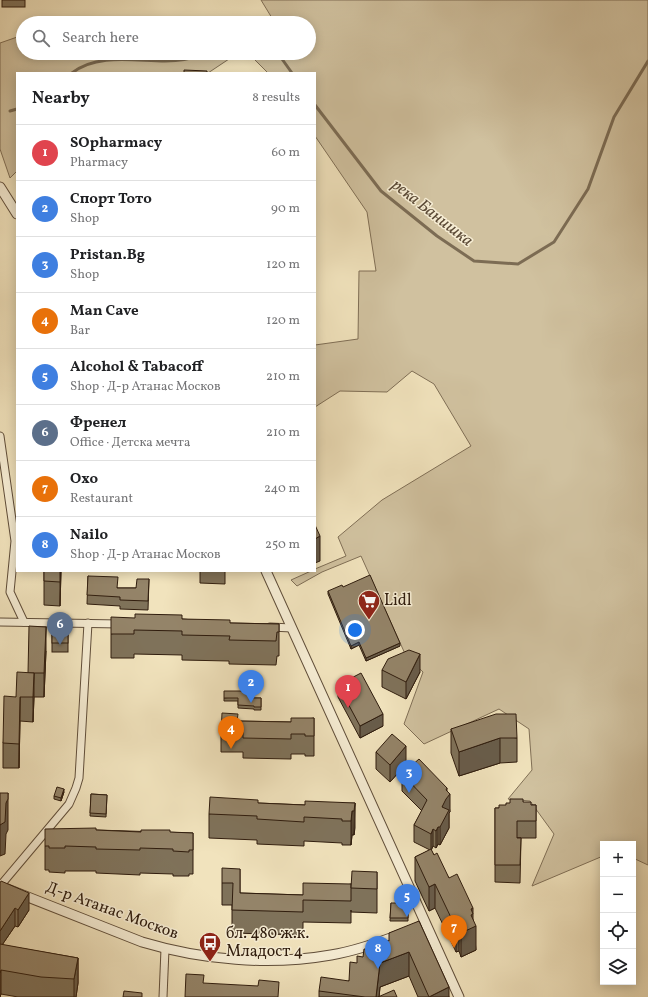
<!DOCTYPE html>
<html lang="en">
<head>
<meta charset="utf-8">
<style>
	:root { --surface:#fff; --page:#f2f2f2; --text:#202124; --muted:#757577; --line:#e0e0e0; --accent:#8f2418 }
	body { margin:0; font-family:Vollkorn,serif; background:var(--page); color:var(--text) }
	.controls { position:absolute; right:12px; bottom:12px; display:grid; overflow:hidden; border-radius:0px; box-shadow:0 2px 10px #0003 }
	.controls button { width:36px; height:36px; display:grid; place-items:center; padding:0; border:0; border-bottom:1px solid var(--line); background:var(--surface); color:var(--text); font:20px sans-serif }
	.you { position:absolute; left:355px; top:630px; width:14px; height:14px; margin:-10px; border:3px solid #fff; border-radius:50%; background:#1a73e8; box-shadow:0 0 0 6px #1a73e833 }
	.badge { display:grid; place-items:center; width:26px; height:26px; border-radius:50%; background:var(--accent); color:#fff; font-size:13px; font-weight:700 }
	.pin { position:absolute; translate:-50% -33px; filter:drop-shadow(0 1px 2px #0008) }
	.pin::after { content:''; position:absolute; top:21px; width:14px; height:12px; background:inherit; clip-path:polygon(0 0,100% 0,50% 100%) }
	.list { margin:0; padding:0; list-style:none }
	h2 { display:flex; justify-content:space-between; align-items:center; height:52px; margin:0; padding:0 16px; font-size:17px }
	h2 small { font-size:13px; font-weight:400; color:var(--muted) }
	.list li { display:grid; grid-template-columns:26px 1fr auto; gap:12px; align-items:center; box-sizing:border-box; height:56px; padding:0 16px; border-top:1px solid var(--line) }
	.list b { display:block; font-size:15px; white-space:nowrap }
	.list p { margin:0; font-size:13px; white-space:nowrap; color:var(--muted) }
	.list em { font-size:13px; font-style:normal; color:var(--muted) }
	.icon { flex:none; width:22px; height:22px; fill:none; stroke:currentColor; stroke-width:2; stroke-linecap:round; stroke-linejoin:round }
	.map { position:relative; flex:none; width:648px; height:997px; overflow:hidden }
	.search { position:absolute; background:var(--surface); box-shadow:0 2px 10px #0003; left:16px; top:16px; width:300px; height:44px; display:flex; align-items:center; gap:10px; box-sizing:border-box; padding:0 14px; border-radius:22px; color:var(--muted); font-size:15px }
	.panel { position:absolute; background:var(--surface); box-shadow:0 2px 10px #0003; left:16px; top:72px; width:300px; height:500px; border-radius:0px }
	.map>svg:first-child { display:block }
	.green { fill:#d0c19f; stroke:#806f56 }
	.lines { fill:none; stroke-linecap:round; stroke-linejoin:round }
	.stream { stroke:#7c6c54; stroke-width:3 }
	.minor-casing { stroke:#604e3a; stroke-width:9 }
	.tertiary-casing { stroke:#604e3a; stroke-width:11 }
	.minor { stroke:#f6edd4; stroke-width:7 }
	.tertiary { stroke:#f6edd4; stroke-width:9 }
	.wall { fill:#7f725a; stroke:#301d0e }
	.shaded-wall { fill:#685c4a; stroke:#301d0e }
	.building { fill:#948469; stroke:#301d0e }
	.labels { text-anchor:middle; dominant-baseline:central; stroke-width:3; stroke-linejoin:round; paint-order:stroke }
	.poi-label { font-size:16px; fill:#301d0e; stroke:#f6edd4; text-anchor:start }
	.street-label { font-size:16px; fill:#301d0e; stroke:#f6edd4 }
	.water-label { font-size:17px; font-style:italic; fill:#5c4b37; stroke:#f6edd4 }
</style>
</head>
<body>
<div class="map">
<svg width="648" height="997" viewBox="0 0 648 997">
	<rect width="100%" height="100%" fill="#f1e3bd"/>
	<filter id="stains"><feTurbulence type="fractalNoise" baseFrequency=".005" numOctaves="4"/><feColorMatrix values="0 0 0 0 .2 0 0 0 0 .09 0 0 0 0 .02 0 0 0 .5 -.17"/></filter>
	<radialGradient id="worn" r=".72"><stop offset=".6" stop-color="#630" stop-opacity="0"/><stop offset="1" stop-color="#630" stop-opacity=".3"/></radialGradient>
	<!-- green -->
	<path class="green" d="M 261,0 L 648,0 L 648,865 L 633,858 L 633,844 L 603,844 L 603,856 L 532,886 L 554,834 L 530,801 L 508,799 L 532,770 L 529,729 L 499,709 L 424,744 L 404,724 L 423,672 L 406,656 L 361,556 L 322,572 L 297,586 L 291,580 L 311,571 L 315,571 L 315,569 L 346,556 L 338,537 L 382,500 L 471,446 L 434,384 L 412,371 L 387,392 L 340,391 L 315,407 L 315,345 L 358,339 L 359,271 L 376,271 L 367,212 L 315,136 L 315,73 L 268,73 L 253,58 L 229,59 L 208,73 L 17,73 L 17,171 L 10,178 L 0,149 L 0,43 L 23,35 L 23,53 L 309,53 L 309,23 L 275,23 Z"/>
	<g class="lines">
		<!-- stream -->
		<g class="stream">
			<path d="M 276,53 L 282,59 L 292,73"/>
			<path d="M 72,73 C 97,53 135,61 165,61 C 180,61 194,58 208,53"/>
			<path d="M 315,105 L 381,191 L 437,236 L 474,261 L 518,264 L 554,242 L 588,189 L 614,117 L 648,61"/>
			<path d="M 10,111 L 17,109"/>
		</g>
		<!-- minor casing -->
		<g class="minor-casing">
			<g id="minor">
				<path d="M 0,436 L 15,541 L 10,592 L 24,622"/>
				<path d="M 0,622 L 120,624"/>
				<path d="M 270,627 L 292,628"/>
				<path d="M 0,886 L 69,804 L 76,788 L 79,778 L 88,623"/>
				<path d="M 163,997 L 165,949"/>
			</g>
		</g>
		<!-- tertiary casing -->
		<g class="tertiary-casing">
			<g id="tertiary">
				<path d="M 0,187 L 17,214"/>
				<path d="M 266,571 L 459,997"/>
				<path d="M 0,886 L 142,942 C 202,960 269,966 331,955 C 355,951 378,943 401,934"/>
			</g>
		</g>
		<!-- minor -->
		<use href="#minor" class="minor"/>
		<!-- tertiary -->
		<use href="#tertiary" class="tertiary"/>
	</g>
	<!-- wall -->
	<g class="wall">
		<rect x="2" y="0" width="23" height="7"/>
		<path d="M 44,571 L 61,571 L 60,606 L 44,605 Z"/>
		<path d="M 200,571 L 225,571 L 225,584 L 200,583 Z"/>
		<path d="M 88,576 L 118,588 L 136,588 L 149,579 L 148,610 L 120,609 L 120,606 L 87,604 Z"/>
		<path d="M 328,591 L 400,646 L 366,661 L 359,645 L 351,649 L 328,594 Z"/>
		<path d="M 182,619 L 230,623 L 279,624 L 279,656 L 277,656 L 276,665 L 229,664 L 229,661 L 182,660 L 182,655 L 134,654 L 134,658 L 111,658 L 111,634 Z"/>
		<rect x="52" y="625" width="16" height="27"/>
		<path d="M 46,651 L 44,697 L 34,697 L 33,722 L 20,721 L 19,768 L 3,768 L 3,743 L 16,697 L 28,673 Z"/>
		<path d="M 382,670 L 420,672 L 406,699 L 382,687 Z"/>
		<path d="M 338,685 L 383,726 L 360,738 L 338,697 Z"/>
		<path d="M 248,695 L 253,698 L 261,698 L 261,710 L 254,710 L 254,709 L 238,708 L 238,701 L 224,701 L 224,698 Z"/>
		<path d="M 314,718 L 314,756 L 305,756 L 305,754 L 291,754 L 291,759 L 243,758 L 243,752 L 221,752 L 221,732 L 238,721 L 291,722 Z"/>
		<path d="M 451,729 L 517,738 L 517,762 L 500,763 L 459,776 L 451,753 Z"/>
		<path d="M 376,752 L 406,764 L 390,782 L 376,769 Z"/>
		<path d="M 402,774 L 447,791 L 450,812 L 449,813 L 449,828 L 440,845 L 438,844 L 436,848 L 433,846 L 431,850 L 434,855 L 449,878 L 473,920 L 476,950 L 461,957 L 459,951 L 456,952 L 435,908 L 429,911 L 415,881 L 415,857 L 430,850 L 414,842 L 414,825 L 422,811 L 402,791 Z"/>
		<path d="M 64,792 L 61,801 L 54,799 L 54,796 Z"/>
		<path d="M 91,794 L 107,795 L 106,817 L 90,816 Z"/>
		<path d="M 523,802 L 531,805 L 536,805 L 536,838 L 517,838 L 521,838 L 520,883 L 495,882 L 495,808 L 499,808 L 506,805 Z"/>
		<path d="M 258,803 L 305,805 L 355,803 L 354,835 L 352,835 L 351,845 L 342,845 L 342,843 L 304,841 L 304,846 L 257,844 L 257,840 L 209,838 L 209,814 Z"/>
		<path d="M 96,830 L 193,833 L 193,874 L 189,874 L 189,876 L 173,876 L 173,874 L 140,873 L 140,875 L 96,873 L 96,871 L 65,871 L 65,873 L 49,872 L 49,870 L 45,870 L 45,846 Z"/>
		<path d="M 240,869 L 240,893 L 303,895 L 351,884 L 377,872 L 377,913 L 351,912 L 351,910 L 351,923 L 303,922 L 303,935 L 232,933 L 232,905 L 222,905 L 222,883 Z"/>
		<path d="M 0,883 L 29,910 L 18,927 L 15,926 L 2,945 L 78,958 L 78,983 L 76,997 L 18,997 L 1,994 L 0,997 Z"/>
		<path d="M 391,903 L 408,914 L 408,921 L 390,921 Z"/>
		<path d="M 419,921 L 449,997 L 418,997 L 409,976 L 380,987 L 379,997 L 397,997 L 319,997 L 319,991 L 349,981 L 357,963 L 363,957 L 371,950 L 371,940 L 389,941 Z"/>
	</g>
	<!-- shaded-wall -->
	<g class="shaded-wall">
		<path d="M 320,536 L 320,561 L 315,563 L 315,539 Z"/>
		<path d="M 60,571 L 61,571 L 60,606 Z"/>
		<path d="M 46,627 L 46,651 L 44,697 L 44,673 Z"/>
		<path d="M 359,642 L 359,645 L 351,649 L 351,646 Z"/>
		<path d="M 400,643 L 400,646 L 366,661 L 366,658 Z"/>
		<path d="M 420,654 L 420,672 L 406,699 L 406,682 Z"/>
		<path d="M 34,673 L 34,697 L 33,722 L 33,697 Z"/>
		<path d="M 20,697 L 20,721 L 19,768 L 19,744 Z"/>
		<path d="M 383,714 L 383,726 L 360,738 L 360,726 Z"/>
		<path d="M 500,738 L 500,763 L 459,776 L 459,752 Z"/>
		<path d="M 406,746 L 406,764 L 390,782 L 390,765 Z"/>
		<path d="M 447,788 L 447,797 L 450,794 L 450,812 L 449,813 L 449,828 L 440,845 L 440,827 L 442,807 L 446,790 Z"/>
		<path d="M 64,789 L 64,792 L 61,801 L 61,798 Z"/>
		<path d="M 8,793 L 8,830 L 6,834 L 5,854 L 0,856 L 0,825 Z"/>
		<path d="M 355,803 L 355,828 L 354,835 L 354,811 Z"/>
		<path d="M 352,811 L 352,835 L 351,845 L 351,821 Z"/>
		<path d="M 438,827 L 438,844 L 436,848 L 436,831 Z"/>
		<path d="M 433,829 L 433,846 L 431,851 L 431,834 Z"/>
		<path d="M 435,884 L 435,908 L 429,911 L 429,887 Z"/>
		<path d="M 29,893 L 29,910 L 18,927 L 18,910 Z"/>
		<path d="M 15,908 L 15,926 L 0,948 L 0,931 Z"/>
		<path d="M 473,908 L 473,927 L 476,926 L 476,950 L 461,957 L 461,933 L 471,909 Z"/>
		<path d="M 459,927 L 459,951 L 456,952 L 456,928 Z"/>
		<path d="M 409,952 L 409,976 L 380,987 L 379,997 L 376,997 L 380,963 Z"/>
		<path d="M 78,958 L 78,983 L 76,997 L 74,997 L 74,979 Z"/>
		<path d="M 1,970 L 1,994 L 0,997 L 0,973 Z"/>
		<path d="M 449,987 L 449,997 L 429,997 Z"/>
	</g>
	<!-- building -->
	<g class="building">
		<path d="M 184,70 L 207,71 L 207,73 L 184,73 Z"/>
		<path d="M 315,525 L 320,536 L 315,539 Z"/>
		<path d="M 44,571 L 60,571 L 60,582 L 44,581 Z"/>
		<path d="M 370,575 L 400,643 L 366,658 L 359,642 L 351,646 L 328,591 L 342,585 L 343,587 Z"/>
		<path d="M 88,576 L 118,577 L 117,588 L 136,588 L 137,579 L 149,579 L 148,601 L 120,600 L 120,597 L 87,595 Z"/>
		<path d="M 135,614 L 182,615 L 182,619 L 230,620 L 230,623 L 279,624 L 279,632 L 277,632 L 276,641 L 229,640 L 230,636 L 182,635 L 182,631 L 134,630 L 134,634 L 111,634 L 111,617 L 135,618 Z"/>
		<rect x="52" y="625" width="16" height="18"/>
		<path d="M 29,626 L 46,627 L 44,673 L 28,673 Z"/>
		<path d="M 409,650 L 420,654 L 406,682 L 382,670 L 388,659 Z"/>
		<path d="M 17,672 L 34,673 L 33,697 L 20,697 L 19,744 L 3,743 L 4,696 L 16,697 Z"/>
		<path d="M 361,673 L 383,714 L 360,726 L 338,685 Z"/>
		<path d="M 224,691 L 248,691 L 248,695 L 253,695 L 253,698 L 261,698 L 261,707 L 254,707 L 254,706 L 238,705 L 238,698 L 224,698 Z"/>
		<path d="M 222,713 L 238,714 L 237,721 L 291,722 L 291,718 L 314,718 L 314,736 L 305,736 L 305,734 L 291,734 L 291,739 L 243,738 L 243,732 L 221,732 Z"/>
		<path d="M 496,714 L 516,714 L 517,738 L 500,738 L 459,752 L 451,729 Z"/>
		<path d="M 392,734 L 406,746 L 390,765 L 376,752 Z"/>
		<path d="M 419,759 L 447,788 L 446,790 L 450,794 L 446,799 L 442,807 L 449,810 L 440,827 L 438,827 L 436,831 L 433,829 L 431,834 L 414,825 L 427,800 L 402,774 Z"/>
		<path d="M 57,787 L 64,789 L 61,798 L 54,796 Z"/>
		<path d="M 0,793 L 8,793 L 8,799 L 6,803 L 5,822 L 0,825 Z"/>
		<path d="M 91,794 L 107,795 L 106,814 L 90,813 Z"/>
		<path d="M 210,797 L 258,800 L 258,803 L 305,805 L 305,801 L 355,803 L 354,811 L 352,811 L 351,821 L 342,821 L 342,819 L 304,817 L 304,822 L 257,819 L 257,816 L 209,814 Z"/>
		<path d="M 510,799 L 523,799 L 523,802 L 531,802 L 531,805 L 536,805 L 536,821 L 517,821 L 517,838 L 521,838 L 520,865 L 495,865 L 495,808 L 499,808 L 499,805 L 506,805 L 506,803 L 510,803 Z"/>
		<path d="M 96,828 L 96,830 L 141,832 L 141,830 L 170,830 L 170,832 L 193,833 L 193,850 L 189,850 L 189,852 L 173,851 L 173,849 L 140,848 L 140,850 L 96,849 L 96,847 L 65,846 L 65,848 L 49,848 L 49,846 L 45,846 L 45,829 Z"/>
		<path d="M 431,849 L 434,855 L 437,853 L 449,878 L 457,874 L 473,908 L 471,909 L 473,914 L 471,915 L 476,926 L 461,933 L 459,927 L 456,928 L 435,884 L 429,887 L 415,857 Z"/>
		<path d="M 222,868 L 240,869 L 240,893 L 303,895 L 303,883 L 351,884 L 351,901 L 303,900 L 303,912 L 232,910 L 233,883 L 222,883 Z"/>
		<path d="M 352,871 L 377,872 L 377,889 L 351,888 Z"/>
		<path d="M 1,881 L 29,893 L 18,910 L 15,908 L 0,931 L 0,883 Z"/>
		<path d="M 391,903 L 404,903 L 408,914 L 408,918 L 390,918 Z"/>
		<path d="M 419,921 L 449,987 L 429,997 L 409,952 L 380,963 L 376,997 L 365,997 L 319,991 L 321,977 L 349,981 L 350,962 L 357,963 L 357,956 L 363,957 L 364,949 L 375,950 L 371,940 L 389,941 L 389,933 Z"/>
		<path d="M 0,944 L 78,958 L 74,979 L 41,977 L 1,970 L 0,973 Z"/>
		<path d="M 186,974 L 204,975 L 203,983 L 258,986 L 259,980 L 279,982 L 278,997 L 185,997 Z"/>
		<path d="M 394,990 L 397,997 L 378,997 Z"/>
		<path d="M 124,991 L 142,993 L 142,997 L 123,997 Z"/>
	</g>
	<!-- icons -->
	<defs>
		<g id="supermarket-pin" transform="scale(1.15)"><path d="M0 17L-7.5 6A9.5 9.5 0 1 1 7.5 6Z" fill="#8f2418" stroke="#f6edd4"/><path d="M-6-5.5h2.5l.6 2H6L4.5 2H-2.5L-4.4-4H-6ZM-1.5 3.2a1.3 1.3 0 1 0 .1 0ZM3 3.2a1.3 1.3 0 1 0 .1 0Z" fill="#fff"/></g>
		<g id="bus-pin" transform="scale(1.15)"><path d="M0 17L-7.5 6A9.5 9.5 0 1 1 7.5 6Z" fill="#8f2418" stroke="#f6edd4"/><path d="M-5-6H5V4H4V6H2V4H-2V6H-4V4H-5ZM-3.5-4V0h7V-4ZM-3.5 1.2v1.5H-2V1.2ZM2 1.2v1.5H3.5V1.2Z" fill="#fff"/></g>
	</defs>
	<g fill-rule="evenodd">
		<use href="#supermarket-pin" x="369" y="601"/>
		<use href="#bus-pin" x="210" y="943"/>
	</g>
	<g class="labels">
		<!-- poi labels -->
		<g class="poi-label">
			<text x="384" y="601">Lidl</text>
			<text x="226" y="934">бл. 480 ж.к.<tspan x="226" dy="18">Младост 4</tspan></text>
		</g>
		<!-- street labels -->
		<g class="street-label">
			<text transform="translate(112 911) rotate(20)">Д-р Атанас Москов</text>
		</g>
		<!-- water labels -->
		<g class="water-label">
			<text transform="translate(432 213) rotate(38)">река Банишка</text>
		</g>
	</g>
	<rect width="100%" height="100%" filter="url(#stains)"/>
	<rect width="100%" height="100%" fill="url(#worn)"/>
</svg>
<div class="controls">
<button>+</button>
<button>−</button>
<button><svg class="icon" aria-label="locate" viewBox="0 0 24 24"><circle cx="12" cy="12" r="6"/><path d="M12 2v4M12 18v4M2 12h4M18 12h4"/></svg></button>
<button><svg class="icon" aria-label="layers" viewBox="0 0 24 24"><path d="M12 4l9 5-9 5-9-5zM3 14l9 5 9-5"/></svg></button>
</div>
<div class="you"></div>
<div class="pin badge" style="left:348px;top:708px;background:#e0444e">1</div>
<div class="pin badge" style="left:251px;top:703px;background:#3f7fe0">2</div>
<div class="pin badge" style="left:409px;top:793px;background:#3f7fe0">3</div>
<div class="pin badge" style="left:231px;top:749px;background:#e8710a">4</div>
<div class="pin badge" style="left:407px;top:917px;background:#3f7fe0">5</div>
<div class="pin badge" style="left:60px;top:645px;background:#5c6f8a">6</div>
<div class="pin badge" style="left:454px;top:948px;background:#e8710a">7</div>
<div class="pin badge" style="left:378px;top:969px;background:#3f7fe0">8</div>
<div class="search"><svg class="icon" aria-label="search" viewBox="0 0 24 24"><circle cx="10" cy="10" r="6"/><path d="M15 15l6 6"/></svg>Search here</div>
<section class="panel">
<h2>Nearby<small>8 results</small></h2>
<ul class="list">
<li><span class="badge" style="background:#e0444e">1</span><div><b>SOpharmacy</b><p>Pharmacy</p></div><em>60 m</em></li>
<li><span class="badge" style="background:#3f7fe0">2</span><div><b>Спорт Тото</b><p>Shop</p></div><em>90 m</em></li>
<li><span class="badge" style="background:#3f7fe0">3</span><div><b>Pristan.Bg</b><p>Shop</p></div><em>120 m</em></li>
<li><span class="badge" style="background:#e8710a">4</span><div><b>Man Cave</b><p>Bar</p></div><em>120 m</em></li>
<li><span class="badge" style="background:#3f7fe0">5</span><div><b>Alcohol &amp; Tabacoff</b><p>Shop · Д-р Атанас Москов</p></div><em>210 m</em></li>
<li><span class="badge" style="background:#5c6f8a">6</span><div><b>Френел</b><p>Office · Детска мечта</p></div><em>210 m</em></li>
<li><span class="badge" style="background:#e8710a">7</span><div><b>Охо</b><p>Restaurant</p></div><em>240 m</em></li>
<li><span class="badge" style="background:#3f7fe0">8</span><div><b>Nailo</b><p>Shop · Д-р Атанас Москов</p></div><em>250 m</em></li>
</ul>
</section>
</div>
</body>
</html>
